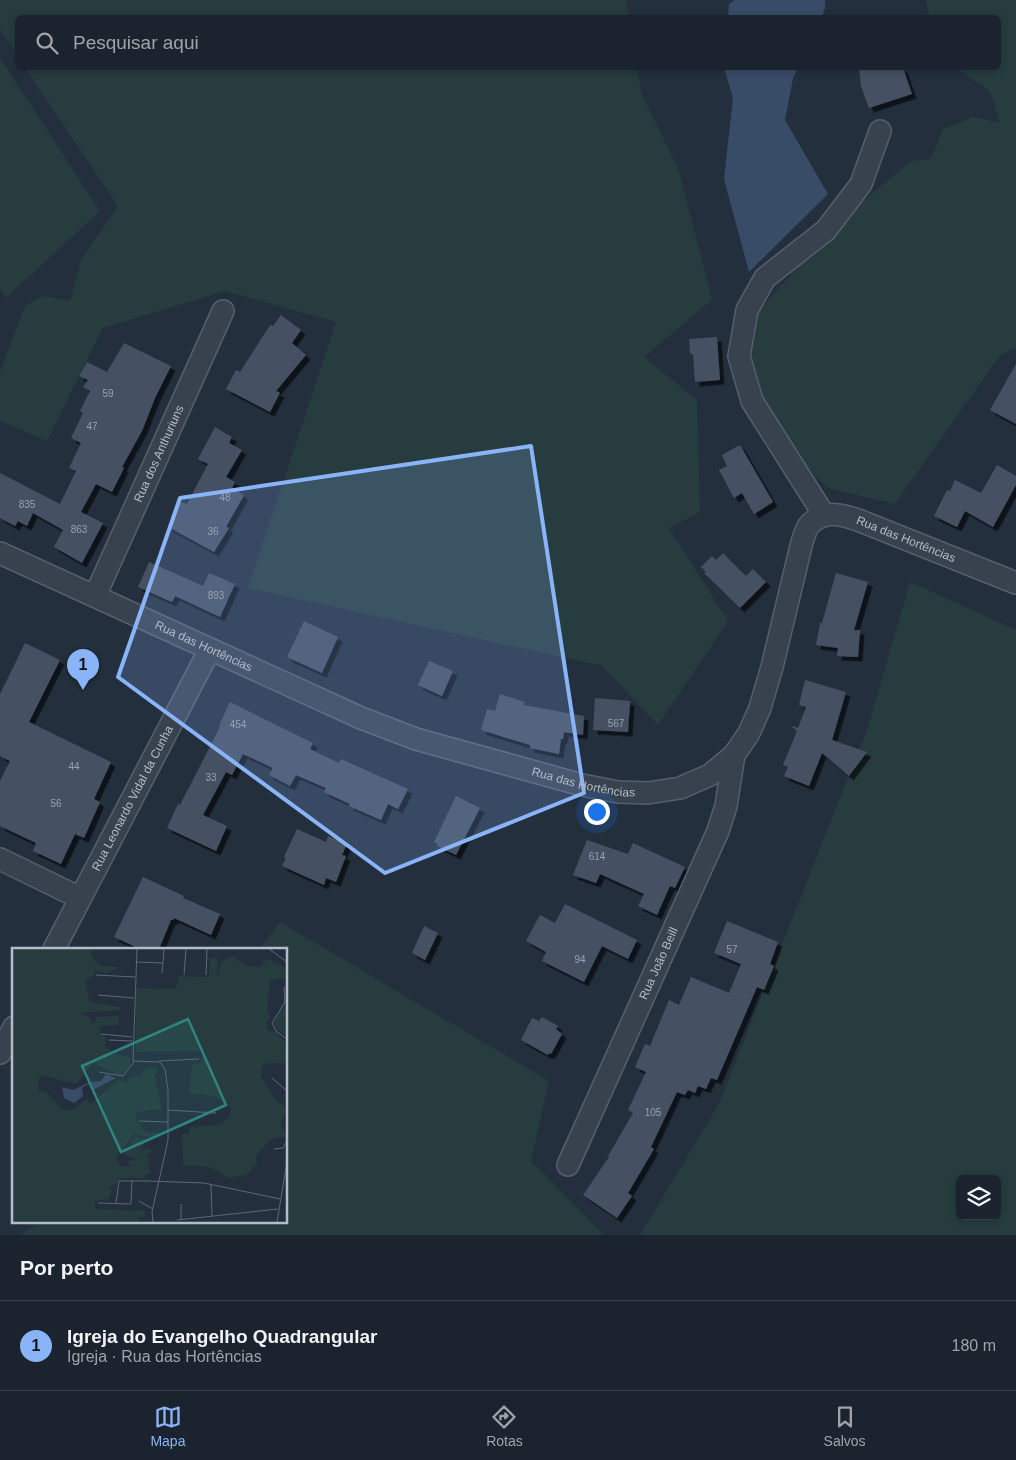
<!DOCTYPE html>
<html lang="pt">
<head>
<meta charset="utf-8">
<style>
	:root { --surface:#1b232e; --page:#282f3a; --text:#f1f3f6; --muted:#a0a4aa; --line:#39404a; --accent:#8ab4f8 }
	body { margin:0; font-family:Helvetica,sans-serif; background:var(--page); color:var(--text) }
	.controls { position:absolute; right:15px; bottom:15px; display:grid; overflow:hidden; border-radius:8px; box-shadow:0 2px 8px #0003 }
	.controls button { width:45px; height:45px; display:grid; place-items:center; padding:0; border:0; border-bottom:1px solid var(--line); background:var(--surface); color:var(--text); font:25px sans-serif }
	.you { position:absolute; left:596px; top:811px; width:18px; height:18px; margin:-12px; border:4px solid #fff; border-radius:50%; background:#1a73e8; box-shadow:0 0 0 8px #1a73e833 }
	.badge { display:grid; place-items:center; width:32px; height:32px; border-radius:50%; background:var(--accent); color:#111; font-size:16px; font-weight:700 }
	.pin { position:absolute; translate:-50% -41px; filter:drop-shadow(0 1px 2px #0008) }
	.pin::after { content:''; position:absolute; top:26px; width:18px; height:15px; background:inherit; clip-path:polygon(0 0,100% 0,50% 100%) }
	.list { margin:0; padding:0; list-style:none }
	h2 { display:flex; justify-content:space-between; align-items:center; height:65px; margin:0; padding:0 20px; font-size:21px }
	h2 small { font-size:16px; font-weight:400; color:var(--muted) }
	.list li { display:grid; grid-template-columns:32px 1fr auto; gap:15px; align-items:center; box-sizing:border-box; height:90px; padding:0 20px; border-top:1px solid var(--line) }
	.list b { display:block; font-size:19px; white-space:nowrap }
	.list p { margin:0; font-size:16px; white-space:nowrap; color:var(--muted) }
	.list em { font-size:16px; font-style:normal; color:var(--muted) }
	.icon { flex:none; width:28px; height:28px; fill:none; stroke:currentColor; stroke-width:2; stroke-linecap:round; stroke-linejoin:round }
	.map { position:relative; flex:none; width:1016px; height:1235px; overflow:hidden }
	.search { position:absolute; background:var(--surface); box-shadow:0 2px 8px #0003; left:15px; right:15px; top:15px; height:55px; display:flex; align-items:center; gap:12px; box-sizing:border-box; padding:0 18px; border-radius:8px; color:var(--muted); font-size:19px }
	.sheet { height:155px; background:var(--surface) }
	nav { display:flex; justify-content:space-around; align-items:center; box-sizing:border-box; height:70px; border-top:1px solid var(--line); background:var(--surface); font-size:14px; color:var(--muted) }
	nav a { display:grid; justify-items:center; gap:2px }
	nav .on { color:var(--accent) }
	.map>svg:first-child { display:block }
	.green { fill:#263c3f; fill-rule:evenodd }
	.water { fill:#394c67 }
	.building { fill:#455162; filter:url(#shadow) }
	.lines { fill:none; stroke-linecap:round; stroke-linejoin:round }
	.minor-casing { stroke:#565f6c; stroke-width:24 }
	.minor { stroke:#38414e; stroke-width:21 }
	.marked { fill:#8ab4f8; fill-opacity:0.2; stroke:#8ab4f8; stroke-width:4; stroke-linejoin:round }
	.labels { text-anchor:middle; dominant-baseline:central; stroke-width:4; stroke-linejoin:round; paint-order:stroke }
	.number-label { font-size:10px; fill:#98a1af }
	.street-label { font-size:12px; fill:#b4bcc9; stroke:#1d2633 }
	.inset-road { fill:none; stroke:#5e6776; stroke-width:1 }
	.view { fill:#308480; fill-opacity:0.15; stroke:#308480; stroke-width:2.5 }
	.inset-edge { fill:none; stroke:#b4bcc9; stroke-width:2.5 }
</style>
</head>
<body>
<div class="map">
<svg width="1016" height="1235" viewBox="0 0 1016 1235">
	<defs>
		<filter id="shadow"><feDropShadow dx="4.5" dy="4.5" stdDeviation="0" flood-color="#0009"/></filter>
	</defs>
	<rect width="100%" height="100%" fill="#242f3e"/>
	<!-- green -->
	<g class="green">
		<path d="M 0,0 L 626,0 L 629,17 L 18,18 L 17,55 L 0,29 Z"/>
		<path d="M 926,0 L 1016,0 L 1016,348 L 1000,355 L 895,504 L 828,488 L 815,476 L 776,424 L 744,362 L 748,322 L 846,215 L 911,161 L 931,159 L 943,129 L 973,117 L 1000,123 L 990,91 L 956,68 L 998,68 L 998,18 L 929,17 Z"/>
		<path d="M 0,58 L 100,211 L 6,298 L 0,289 Z"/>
		<path d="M 25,68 L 637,68 L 641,92 L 679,171 L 712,300 L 644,357 L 697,400 L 700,512 L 669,528 L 728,621 L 658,725 L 602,666 L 248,588 L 336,322 L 225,291 L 103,328 L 47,441 L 0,421 L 0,371 L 25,306 L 43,296 L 70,301 L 81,260 L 118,206 Z"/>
		<path d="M 910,582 L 1016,630 L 1016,1235 L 640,1235 L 719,1104 L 868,727 ZM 960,1179 L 997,1179 L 997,1216 L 960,1216 Z"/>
		<path d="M 280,922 L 549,1081 L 531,1161 L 604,1235 L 20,1235 L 40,1221 L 286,1221 L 286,949 L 259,949 Z"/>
	</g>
	<!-- water -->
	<g class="water">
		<path d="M 735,0 L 825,0 L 825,8 L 822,17 L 728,17 L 729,4 Z"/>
		<path d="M 724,68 L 798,68 L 793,78 L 785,120 L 828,194 L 749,272 L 724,179 L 733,98 Z"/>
	</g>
	<!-- building -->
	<g class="building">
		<path d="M 859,68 L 903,68 L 912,94 L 869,108 L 861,86 Z"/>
		<path d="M 281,315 L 301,330 L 292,343 L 306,355 L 276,391 L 280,393 L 270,412 L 226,389 L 236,370 L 240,372 L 270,325 L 273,326 Z"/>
		<path d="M 717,337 L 720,380 L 695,382 L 693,354 L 690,354 L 689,339 Z"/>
		<path d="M 124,343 L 171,366 L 155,398 L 142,431 L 122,467 L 124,468 L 112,492 L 96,484 L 81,512 L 103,523 L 82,563 L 54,547 L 63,530 L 33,513 L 27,526 L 18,521 L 15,526 L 0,518 L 0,473 L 60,504 L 76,471 L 69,468 L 81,443 L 71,438 L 83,413 L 80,411 L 90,391 L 83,387 L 88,380 L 79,376 L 87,362 L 107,372 Z"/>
		<path d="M 1016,364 L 1016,424 L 990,410 Z"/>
		<path d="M 215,427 L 232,437 L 229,443 L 242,450 L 226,477 L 235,482 L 232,488 L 244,495 L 226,527 L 229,528 L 214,552 L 168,527 L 181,502 L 187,504 L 208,464 L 198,459 Z"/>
		<path d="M 740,445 L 773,502 L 754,514 L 742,493 L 734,498 L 719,470 L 727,466 L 722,455 Z"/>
		<path d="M 997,465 L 1016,476 L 1016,485 L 993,527 L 965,511 L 957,527 L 934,516 L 947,490 L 950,491 L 955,480 L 981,493 Z"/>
		<path d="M 723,553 L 746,576 L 753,569 L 766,582 L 740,608 L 704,573 L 706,572 L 701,567 L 712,556 L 716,560 Z"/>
		<path d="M 149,562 L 203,586 L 209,573 L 235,584 L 220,617 L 175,596 L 172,602 L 138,587 Z"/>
		<path d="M 836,573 L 868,582 L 854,630 L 860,630 L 858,657 L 837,656 L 838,648 L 816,645 L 820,623 L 822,623 Z"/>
		<path d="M 304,621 L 338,637 L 322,673 L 287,657 Z"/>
		<path d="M 25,643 L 60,660 L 29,722 L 111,762 L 94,799 L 100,802 L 84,838 L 75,834 L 61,864 L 33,851 L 36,843 L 0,826 L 0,781 L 10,761 L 0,756 L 0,694 Z"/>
		<path d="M 429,661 L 453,671 L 442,696 L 418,685 Z"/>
		<path d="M 805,680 L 846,692 L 832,740 L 867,752 L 849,776 L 822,753 L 809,786 L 784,776 L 788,767 L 783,765 L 797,731 L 792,727 L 793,726 L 798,728 L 806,707 L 799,705 Z"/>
		<path d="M 500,694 L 525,702 L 524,705 L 584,716 L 583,735 L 564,732 L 563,739 L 561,739 L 559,754 L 530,748 L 530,745 L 481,730 L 487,709 L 495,711 Z"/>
		<path d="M 595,698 L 630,701 L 628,732 L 593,730 Z"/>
		<path d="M 230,702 L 313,743 L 310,749 L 339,763 L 341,759 L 408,789 L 398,809 L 388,804 L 381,820 L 349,806 L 350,804 L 324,792 L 326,788 L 296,775 L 290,786 L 269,775 L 273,768 L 243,754 L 232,775 L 226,772 L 203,815 L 227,826 L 216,851 L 167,828 L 178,804 L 180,805 L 220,727 L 219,726 Z"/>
		<path d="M 456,796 L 480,808 L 456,855 L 437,846 L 438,844 L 434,842 Z"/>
		<path d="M 297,829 L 326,842 L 328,836 L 347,844 L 342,855 L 346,856 L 336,882 L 326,878 L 324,885 L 282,866 L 286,858 L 284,857 Z"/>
		<path d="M 587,840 L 628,854 L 633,843 L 685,867 L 675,888 L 670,886 L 657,915 L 638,906 L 644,894 L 600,874 L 596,883 L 573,875 Z"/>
		<path d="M 143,877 L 184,896 L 183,898 L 220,914 L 211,935 L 174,918 L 173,920 L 171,920 L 159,949 L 140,949 L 114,937 Z"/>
		<path d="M 565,904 L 637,940 L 628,959 L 602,946 L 584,982 L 542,961 L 546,952 L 526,941 L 540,915 L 555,923 Z"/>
		<path d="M 727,921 L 778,942 L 770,964 L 774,966 L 764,990 L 757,987 L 717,1080 L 711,1078 L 706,1089 L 698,1086 L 695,1093 L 688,1090 L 685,1095 L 677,1092 L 651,1147 L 654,1149 L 628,1193 L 632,1196 L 617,1218 L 583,1195 L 609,1157 L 608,1156 L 633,1113 L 628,1110 L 646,1072 L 635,1067 L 645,1044 L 650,1046 L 669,1000 L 679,1005 L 691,977 L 729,993 L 741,964 L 714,953 Z"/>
		<path d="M 424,926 L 438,933 L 425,960 L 412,953 Z"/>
		<path d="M 542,1017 L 558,1026 L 556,1029 L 562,1034 L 551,1054 L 549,1053 L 548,1055 L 521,1040 L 532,1018 L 539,1021 Z"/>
	</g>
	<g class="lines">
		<!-- minor casing -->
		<g class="minor-casing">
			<g id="minor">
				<path d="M 824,515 L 752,401 L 739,356 L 747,310 L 765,278 L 826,230 L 861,184 L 880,131"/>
				<path id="s1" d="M 0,553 L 361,718 L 416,739 L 582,785 L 618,792 L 648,793 L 680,788 L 710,775 L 734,755 L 749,733 L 760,708 L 772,667 L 802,542 C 804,537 806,528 810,524 C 824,510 841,514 858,520 L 1016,583"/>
				<path id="s2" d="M 95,596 L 223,311"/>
				<path d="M 0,859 L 80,898"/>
				<path id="s3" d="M 54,949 L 210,649"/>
				<path d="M 0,1053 L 14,1027"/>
				<path id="s4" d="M 568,1165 L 718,831 L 726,806 L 734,755"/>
			</g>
		</g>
		<!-- minor -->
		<use href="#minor" class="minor"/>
	</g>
	<!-- marked area -->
	<path class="marked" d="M 531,446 L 584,793 L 385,873 L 118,677 L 180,498 Z"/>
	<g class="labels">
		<!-- number labels -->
		<g class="number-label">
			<text x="108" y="393">59</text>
			<text x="92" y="426">47</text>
			<text x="225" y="497">48</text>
			<text x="27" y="504">835</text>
			<text x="79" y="529">863</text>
			<text x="213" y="531">36</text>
			<text x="216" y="595">893</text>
			<text x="616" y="723">567</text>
			<text x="238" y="724">454</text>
			<text x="74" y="766">44</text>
			<text x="211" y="777">33</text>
			<text x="56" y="803">56</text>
			<text x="597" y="856">614</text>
			<text x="732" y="949">57</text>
			<text x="580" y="959">94</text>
			<text x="653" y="1112">105</text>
		</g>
		<!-- street labels -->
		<g class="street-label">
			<text stroke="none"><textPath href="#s2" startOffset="156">Rua dos Anthuriuns</textPath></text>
			<text stroke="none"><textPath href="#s1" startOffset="1139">Rua das Hortências</textPath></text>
			<text stroke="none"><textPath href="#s1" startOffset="224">Rua das Hortências</textPath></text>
			<text stroke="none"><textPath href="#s1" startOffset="629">Rua das Hortências</textPath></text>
			<text stroke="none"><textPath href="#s3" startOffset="170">Rua Leonardo Vidal da Cunha</textPath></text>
			<text stroke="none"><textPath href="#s4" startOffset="221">Rua João Beill</textPath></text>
		</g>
	</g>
	<!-- overview -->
	<g transform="translate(12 948)">
		<rect width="275" height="275" fill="#242f3e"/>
		<path d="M 0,1 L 82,1 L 78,7 L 88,18 L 108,19 L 95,25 L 82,22 L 83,26 L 73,34 L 78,54 L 108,59 L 108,62 L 68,65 L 77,69 L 80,75 L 84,74 L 84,69 L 107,68 L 106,77 L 88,78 L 88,86 L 94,89 L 93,98 L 101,105 L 118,109 L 119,117 L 108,128 L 81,115 L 64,136 L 32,128 L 27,130 L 26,143 L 35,145 L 51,162 L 60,162 L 74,151 L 79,155 L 107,132 L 115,136 L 117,130 L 129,127 L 134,119 L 146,121 L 143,128 L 150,161 L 124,164 L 125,174 L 133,183 L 145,184 L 145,191 L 122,186 L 104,209 L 108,218 L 118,219 L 116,214 L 124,211 L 132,200 L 140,202 L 135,209 L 139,212 L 136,216 L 139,226 L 133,226 L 133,230 L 107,230 L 103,237 L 97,239 L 100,243 L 97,251 L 83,253 L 83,261 L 133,263 L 133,269 L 126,269 L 128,274 L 0,274 ZM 221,8 L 234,18 L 248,19 L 256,10 L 275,21 L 275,32 L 269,30 L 258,33 L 255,64 L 259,69 L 255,73 L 255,82 L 264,84 L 275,96 L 275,115 L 251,116 L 249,129 L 263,151 L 275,160 L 269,176 L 275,188 L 259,191 L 244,208 L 245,216 L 234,227 L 216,230 L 198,219 L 171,217 L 170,186 L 177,186 L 178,179 L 204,177 L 218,169 L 219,159 L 202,148 L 177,145 L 180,116 L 188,115 L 192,103 L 124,104 L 124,40 L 164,41 L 167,28 L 197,29 L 198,10 L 205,10 L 205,30 L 210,13 ZM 275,54 L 275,86 L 271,86 L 263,79 L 262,72 ZM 123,188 L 134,192 L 124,211 L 111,207 Z" fill="#263c3f"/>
		<path d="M 94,126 L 104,130 L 81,142 L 76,136 L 70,140 L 71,148 L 62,155 L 52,150 L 50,139 L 61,142 L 78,134 L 89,133 Z" fill="#394c67"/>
		<path class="inset-road" d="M 125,1 L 121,113 L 148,114 L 153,121 L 156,143 L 156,192 L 140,264 L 141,274M 257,1 L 275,14M 124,14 L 151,15M 150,25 L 152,1M 84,27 L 123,29M 172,27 L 174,1M 194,27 L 195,1M 272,39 L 273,54 L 260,75 L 264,83 L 275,91M 86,47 L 122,50M 89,86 L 120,89M 97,92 L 120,93M 147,113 L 187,111M 87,124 L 111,128 L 122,114M 260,130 L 275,143M 156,162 L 204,165M 127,173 L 156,174M 262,201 L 271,200 L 275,193M 135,233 L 192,235 L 268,251M 199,236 L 200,268M 127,253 L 141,261M 86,255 L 119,256 L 120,232M 104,255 L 107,233 L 135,233M 165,272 L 266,261M 169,272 L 169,256M 265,274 L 275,214"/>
		<path class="view" d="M 176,71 L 214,157 L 109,204 L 70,118 Z"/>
		<rect width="275" height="275" class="inset-edge"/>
	</g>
</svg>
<div class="controls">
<button><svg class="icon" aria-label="layers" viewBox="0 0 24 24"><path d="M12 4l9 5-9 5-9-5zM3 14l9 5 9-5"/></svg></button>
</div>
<div class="you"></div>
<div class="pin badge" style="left:83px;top:690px">1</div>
<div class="search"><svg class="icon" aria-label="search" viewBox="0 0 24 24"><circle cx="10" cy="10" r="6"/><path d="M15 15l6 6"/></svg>Pesquisar aqui</div>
</div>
<section class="sheet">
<h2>Por perto<small></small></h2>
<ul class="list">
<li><span class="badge">1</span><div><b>Igreja do Evangelho Quadrangular</b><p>Igreja · Rua das Hortências</p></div><em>180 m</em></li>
</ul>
</section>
<nav>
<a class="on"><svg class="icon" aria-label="map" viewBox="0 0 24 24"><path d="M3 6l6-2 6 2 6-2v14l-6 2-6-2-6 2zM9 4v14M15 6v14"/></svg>Mapa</a>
<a><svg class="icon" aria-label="directions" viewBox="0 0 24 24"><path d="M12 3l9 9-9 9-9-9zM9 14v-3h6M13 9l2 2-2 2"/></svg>Rotas</a>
<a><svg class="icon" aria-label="saved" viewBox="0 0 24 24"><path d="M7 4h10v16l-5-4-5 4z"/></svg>Salvos</a>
</nav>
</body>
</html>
